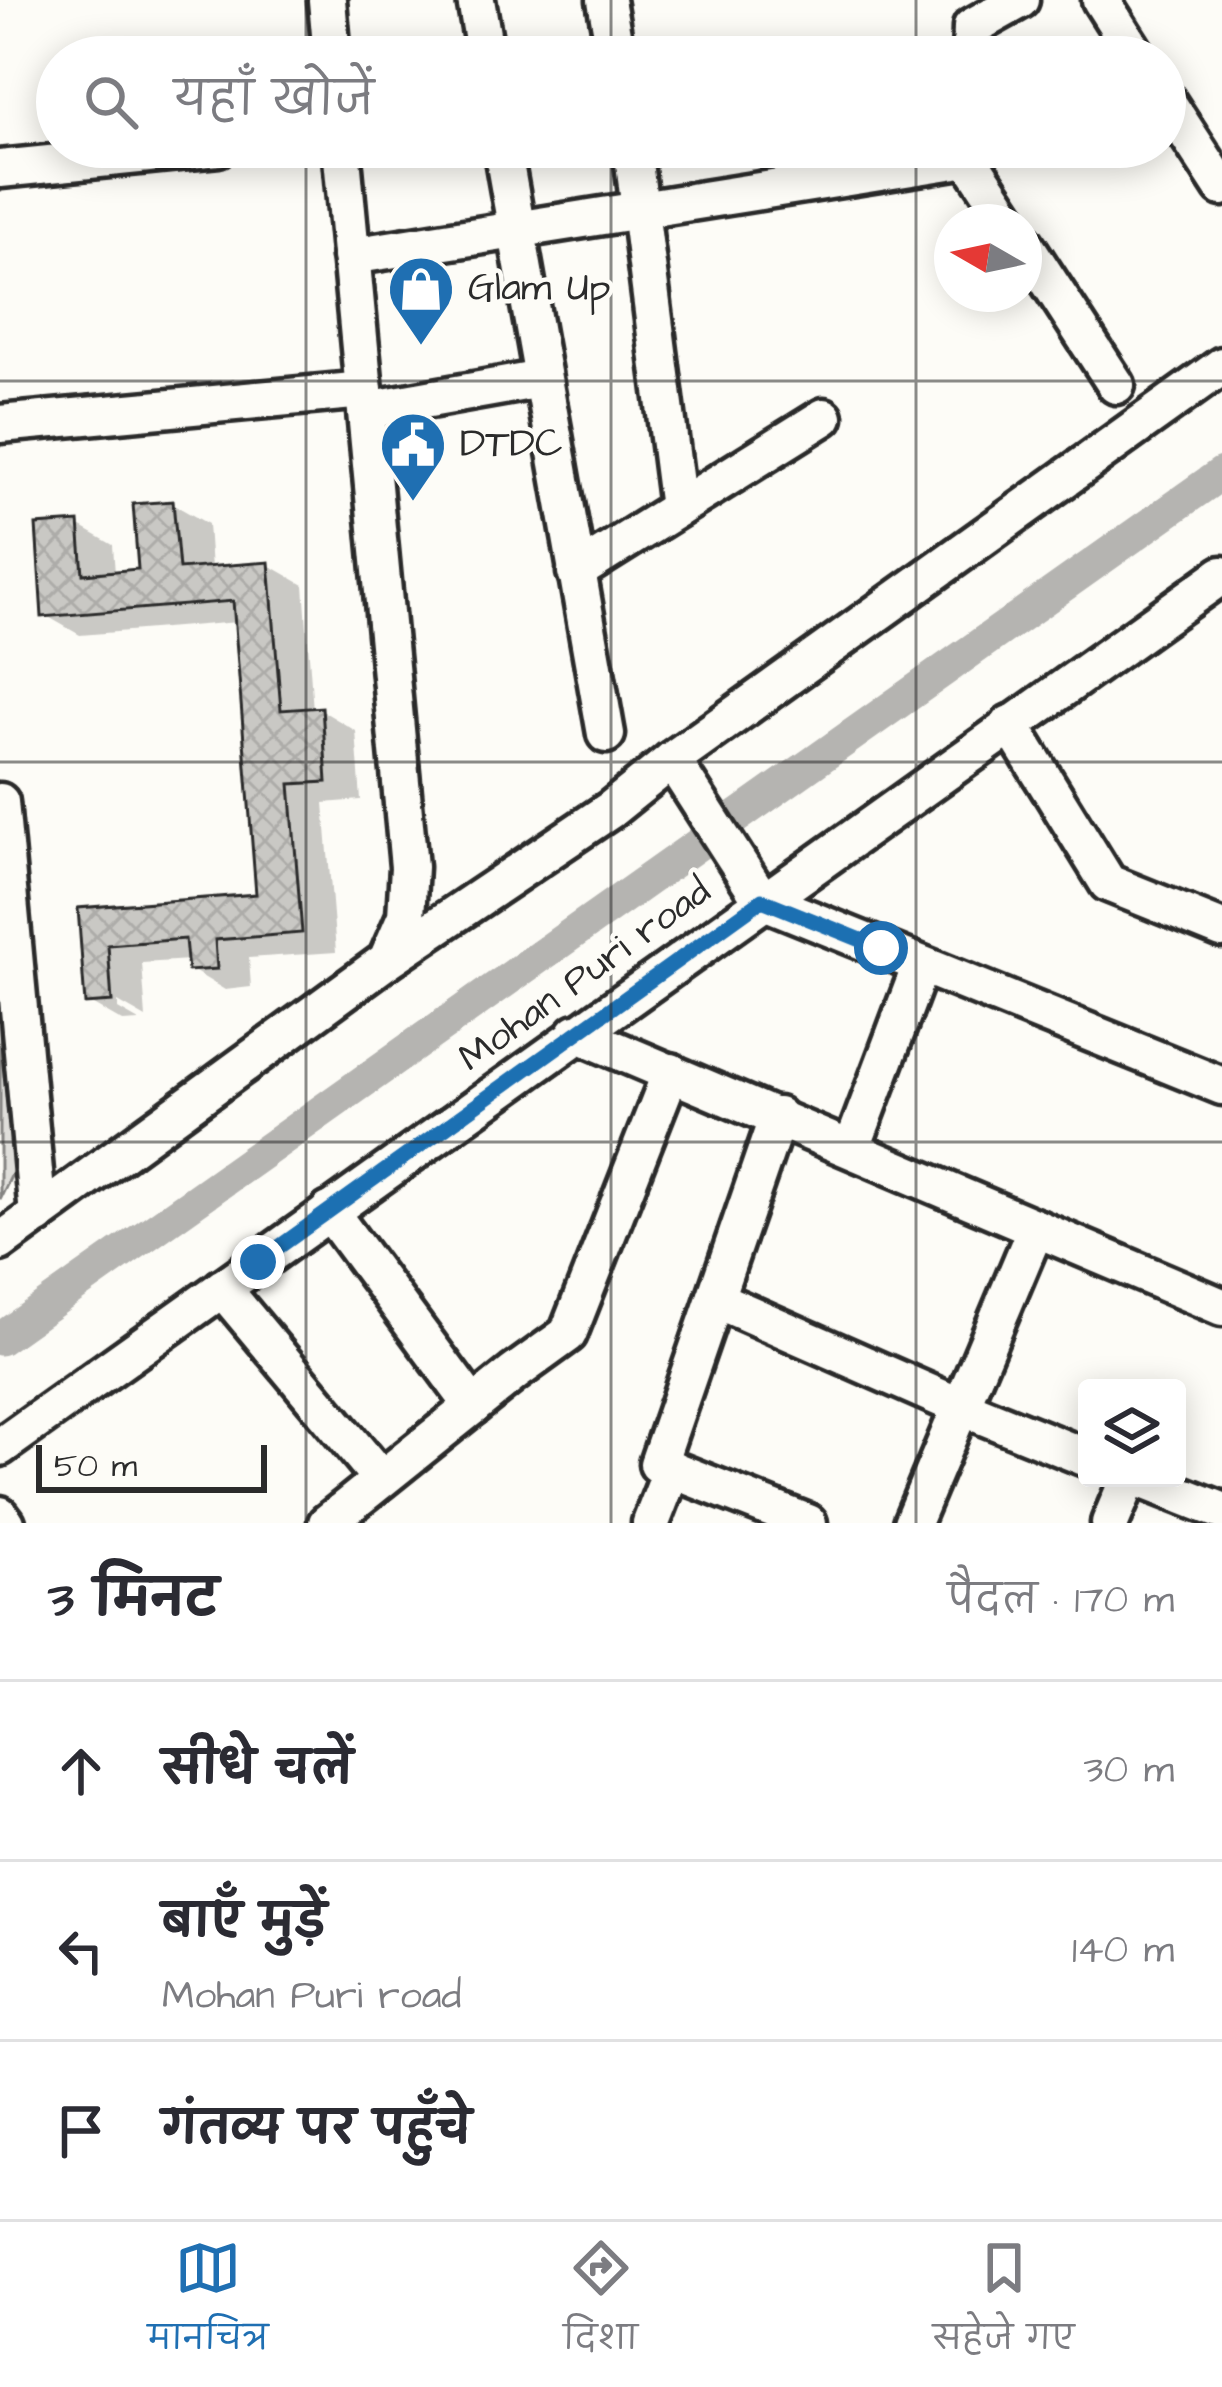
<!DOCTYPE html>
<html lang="hi">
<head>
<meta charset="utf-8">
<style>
	:root { --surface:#fff; --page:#f2f2f3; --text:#2b2b33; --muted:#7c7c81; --line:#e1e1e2; --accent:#1f6fb2 }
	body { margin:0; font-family:"Architects Daughter","Playpen Sans Deva",sans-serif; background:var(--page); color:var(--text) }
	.controls { position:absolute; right:36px; bottom:36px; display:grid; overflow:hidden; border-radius:12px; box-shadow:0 6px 30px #0003 }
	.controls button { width:108px; height:108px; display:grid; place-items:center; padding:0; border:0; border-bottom:3px solid var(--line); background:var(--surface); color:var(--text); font:60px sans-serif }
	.compass { position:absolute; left:934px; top:204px; width:108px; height:108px; border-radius:50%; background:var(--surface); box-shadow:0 6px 30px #0003; rotate:279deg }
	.scale { position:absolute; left:36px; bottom:30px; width:231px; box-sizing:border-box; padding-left:12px; border:6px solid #2b2b2b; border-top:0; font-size:33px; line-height:42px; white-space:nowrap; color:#2b2b2b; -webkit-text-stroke:9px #fdfcf7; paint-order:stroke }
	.stop { position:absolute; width:36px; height:36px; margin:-27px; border:9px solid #1f6fb2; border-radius:50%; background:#fff }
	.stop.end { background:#1f6fb2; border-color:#fff; box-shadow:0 3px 12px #0008 }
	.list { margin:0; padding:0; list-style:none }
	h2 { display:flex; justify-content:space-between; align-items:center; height:156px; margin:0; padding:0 48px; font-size:51px }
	h2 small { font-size:39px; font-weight:400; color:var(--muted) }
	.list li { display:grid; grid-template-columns:78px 1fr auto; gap:36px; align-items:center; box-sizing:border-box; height:180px; padding:0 48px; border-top:3px solid var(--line) }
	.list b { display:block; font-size:45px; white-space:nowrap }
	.list p { margin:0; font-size:39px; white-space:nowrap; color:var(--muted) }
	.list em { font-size:39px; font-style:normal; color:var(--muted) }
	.icon { flex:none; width:66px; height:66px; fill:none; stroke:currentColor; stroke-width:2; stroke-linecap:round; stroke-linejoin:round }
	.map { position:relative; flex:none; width:1222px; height:1523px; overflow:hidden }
	.search { position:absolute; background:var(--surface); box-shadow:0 6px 30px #0003; left:36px; right:36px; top:36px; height:132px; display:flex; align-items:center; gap:30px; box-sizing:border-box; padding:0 42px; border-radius:66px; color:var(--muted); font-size:45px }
	.sheet { height:696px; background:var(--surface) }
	nav { display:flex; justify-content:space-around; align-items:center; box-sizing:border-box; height:168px; border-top:3px solid var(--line); background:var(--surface); font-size:33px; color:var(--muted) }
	nav a { display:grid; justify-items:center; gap:6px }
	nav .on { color:var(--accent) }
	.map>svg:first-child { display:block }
	.park { fill:#dfdeda; stroke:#858482; stroke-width:3 }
	.shadow { fill:#0003 }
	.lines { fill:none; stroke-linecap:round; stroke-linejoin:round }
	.canal { stroke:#b5b4b1; stroke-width:33 }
	.building { fill:url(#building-cross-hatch); stroke:#2b2b2b; stroke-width:3 }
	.minor-casing { stroke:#2b2b2b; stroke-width:45 }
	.minor { stroke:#fdfcf7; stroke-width:36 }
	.route { stroke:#1f6fb2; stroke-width:15 }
	.grid { fill:none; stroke:#2b2b2b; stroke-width:3; stroke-opacity:0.55 }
	.labels { text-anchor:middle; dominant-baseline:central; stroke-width:9; stroke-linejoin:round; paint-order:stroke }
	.poi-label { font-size:39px; fill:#2b2b2b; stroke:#fdfcf7; text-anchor:start }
	.street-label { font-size:39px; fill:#2b2b2b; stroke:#fdfcf7 }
</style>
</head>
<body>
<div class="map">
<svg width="1222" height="1523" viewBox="0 0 1222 1523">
	<defs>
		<pattern id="building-cross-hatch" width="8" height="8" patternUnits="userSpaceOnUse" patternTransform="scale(3)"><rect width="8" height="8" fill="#c9c8c4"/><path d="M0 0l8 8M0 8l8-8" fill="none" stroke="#adaca9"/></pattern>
	</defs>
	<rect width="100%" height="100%" fill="#fdfcf7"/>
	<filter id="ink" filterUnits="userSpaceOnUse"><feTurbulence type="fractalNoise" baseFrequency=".00833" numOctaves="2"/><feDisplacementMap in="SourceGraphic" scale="24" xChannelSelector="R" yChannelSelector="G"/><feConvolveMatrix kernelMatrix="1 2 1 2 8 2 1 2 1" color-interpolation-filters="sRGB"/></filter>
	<g filter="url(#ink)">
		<!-- park -->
		<path class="park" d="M 0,1002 L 15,1168 L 0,1199 Z"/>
		<!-- shadow -->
		<path class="shadow" d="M 173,504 L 208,524 L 211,569 L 269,565 L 304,585 L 313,711 L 321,710 L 356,731 L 361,800 L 324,803 L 336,952 L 249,958 L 251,987 L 225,990 L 190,969 L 190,960 L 142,963 L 146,1018 L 118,1002 L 118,1009 L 139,1021 L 123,1022 L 88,1002 L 81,910 L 259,896 L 238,622 L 80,635 L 45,615 L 78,525 L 113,545 L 115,574 L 141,572 Z"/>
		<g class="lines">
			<!-- canal -->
			<path class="canal" d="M 0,1339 L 1222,473"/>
		</g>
		<!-- building -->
		<path class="building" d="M 173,501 L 179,569 L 269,562 L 281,710 L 322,707 L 327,782 L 290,784 L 302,933 L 215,940 L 217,969 L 188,971 L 185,939 L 108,945 L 112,1002 L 85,1004 L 78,908 L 256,894 L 233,601 L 42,617 L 36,525 L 79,522 L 83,574 L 138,569 L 133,504 Z"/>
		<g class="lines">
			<!-- minor casing -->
			<g class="minor-casing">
				<g id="minor">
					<path d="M 327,0 L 332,57"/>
					<path d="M 476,0 L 486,57"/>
					<path d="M 606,0 L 616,57"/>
					<path d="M 1101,0 L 1137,57"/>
					<path d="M 971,57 L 972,27 L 1020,0"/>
					<path d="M 1165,99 L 1222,187"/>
					<path d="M 502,147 L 606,734"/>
					<path d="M 632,147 L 678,508"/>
					<path d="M 969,147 L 968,158 L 1010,222"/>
					<path d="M 0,169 L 218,147"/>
					<path d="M 1024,243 L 1116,385"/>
					<path d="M 351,256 L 968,158 L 984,147"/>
					<path d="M 367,410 L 542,379"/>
					<path d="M 0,424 L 364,390"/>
					<path d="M 576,572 L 824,417"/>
					<path d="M 1010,724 L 1108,883 L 1222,929"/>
					<path d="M 672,760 L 762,900 L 1222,1086"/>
					<path d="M 0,802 L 38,1215"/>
					<path d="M 387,960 L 610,810 L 672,760 L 1222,366"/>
					<path d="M 576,1033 L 1222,1307"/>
					<path d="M 778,1116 L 658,1464 L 808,1523"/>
					<path d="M 852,1148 L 921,965"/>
					<path d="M 329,1211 L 473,1406"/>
					<path d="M 0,1242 L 387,960 L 406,916 L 409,867 L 341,147"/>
					<path d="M 222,1288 L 381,1479"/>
					<path d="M 715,1299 L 961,1407 L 1087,1458"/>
					<path d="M 0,1447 L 1222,575"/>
					<path d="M 1138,1478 L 1222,1511"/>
					<path d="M 0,1515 L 6,1523"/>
					<path d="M 327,1523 L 514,1373 L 568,1334 L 671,1072"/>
					<path d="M 651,1523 L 672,1469"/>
					<path d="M 912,1523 L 1036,1228"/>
					<path d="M 1110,1523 L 1129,1478"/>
				</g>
			</g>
			<!-- minor -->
			<use href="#minor" class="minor"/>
		</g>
	</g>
	<g class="lines" filter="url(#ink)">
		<!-- route -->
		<path class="route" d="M 258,1262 L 762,900 L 881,948"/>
	</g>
	<!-- grid -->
	<path class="grid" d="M 306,0 L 306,57M 611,0 L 611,57M 916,0 L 916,57M 306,147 L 306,1523M 611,147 L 611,1523M 916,147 L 916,1523M 0,381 L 1222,381M 0,762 L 1222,762M 0,1142 L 1222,1142"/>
	<!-- icons -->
	<defs>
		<g id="shop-pin" transform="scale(3.45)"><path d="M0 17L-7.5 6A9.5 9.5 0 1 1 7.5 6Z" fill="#1f6fb2" stroke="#fdfcf7"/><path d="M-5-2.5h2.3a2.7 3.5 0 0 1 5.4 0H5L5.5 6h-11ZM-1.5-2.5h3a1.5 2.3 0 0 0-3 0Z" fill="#fff"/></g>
		<g id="civic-pin" transform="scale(3.45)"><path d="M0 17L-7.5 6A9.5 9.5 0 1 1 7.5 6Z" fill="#1f6fb2" stroke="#fdfcf7"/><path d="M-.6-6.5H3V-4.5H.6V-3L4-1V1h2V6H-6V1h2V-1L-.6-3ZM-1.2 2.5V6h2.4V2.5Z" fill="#fff"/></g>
	</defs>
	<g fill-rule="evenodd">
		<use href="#shop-pin" x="421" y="289"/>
		<use href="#civic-pin" x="413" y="445"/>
	</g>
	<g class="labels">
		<!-- poi labels -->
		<g class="poi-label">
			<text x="468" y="289">Glam Up</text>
			<text x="460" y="445">DTDC</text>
		</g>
		<!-- street labels -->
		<g class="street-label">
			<text transform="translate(585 975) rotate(-36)">Mohan Puri road</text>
		</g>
	</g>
</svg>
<div class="controls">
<button><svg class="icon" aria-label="layers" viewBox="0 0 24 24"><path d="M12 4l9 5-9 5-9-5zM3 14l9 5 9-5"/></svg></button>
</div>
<svg class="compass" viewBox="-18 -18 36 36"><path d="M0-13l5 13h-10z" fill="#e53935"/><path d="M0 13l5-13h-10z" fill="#7c7c81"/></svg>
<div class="scale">50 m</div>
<div class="stop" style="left:881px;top:948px"></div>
<div class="stop end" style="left:258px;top:1262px"></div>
<div class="search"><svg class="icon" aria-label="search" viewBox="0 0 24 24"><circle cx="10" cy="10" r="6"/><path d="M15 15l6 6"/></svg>यहाँ खोजें</div>
</div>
<section class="sheet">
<h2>3 मिनट<small>पैदल · 170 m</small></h2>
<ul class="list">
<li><svg class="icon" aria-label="ahead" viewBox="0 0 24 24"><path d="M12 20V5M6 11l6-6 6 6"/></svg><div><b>सीधे चलें</b></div><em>30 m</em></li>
<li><svg class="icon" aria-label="left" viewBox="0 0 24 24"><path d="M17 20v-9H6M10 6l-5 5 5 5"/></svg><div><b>बाएँ मुड़ें</b><p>Mohan Puri road</p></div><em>140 m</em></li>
<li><svg class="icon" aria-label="arrive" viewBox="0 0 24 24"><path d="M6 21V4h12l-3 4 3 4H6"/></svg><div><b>गंतव्य पर पहुँचे</b></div></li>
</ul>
</section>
<nav>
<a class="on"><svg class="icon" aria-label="map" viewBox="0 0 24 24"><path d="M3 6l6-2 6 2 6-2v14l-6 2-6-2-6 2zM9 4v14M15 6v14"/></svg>मानचित्र</a>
<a><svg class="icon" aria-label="directions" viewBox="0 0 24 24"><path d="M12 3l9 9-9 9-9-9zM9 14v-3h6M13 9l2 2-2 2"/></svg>दिशा</a>
<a><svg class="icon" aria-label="saved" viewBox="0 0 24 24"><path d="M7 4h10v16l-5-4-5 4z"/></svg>सहेजे गए</a>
</nav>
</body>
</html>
